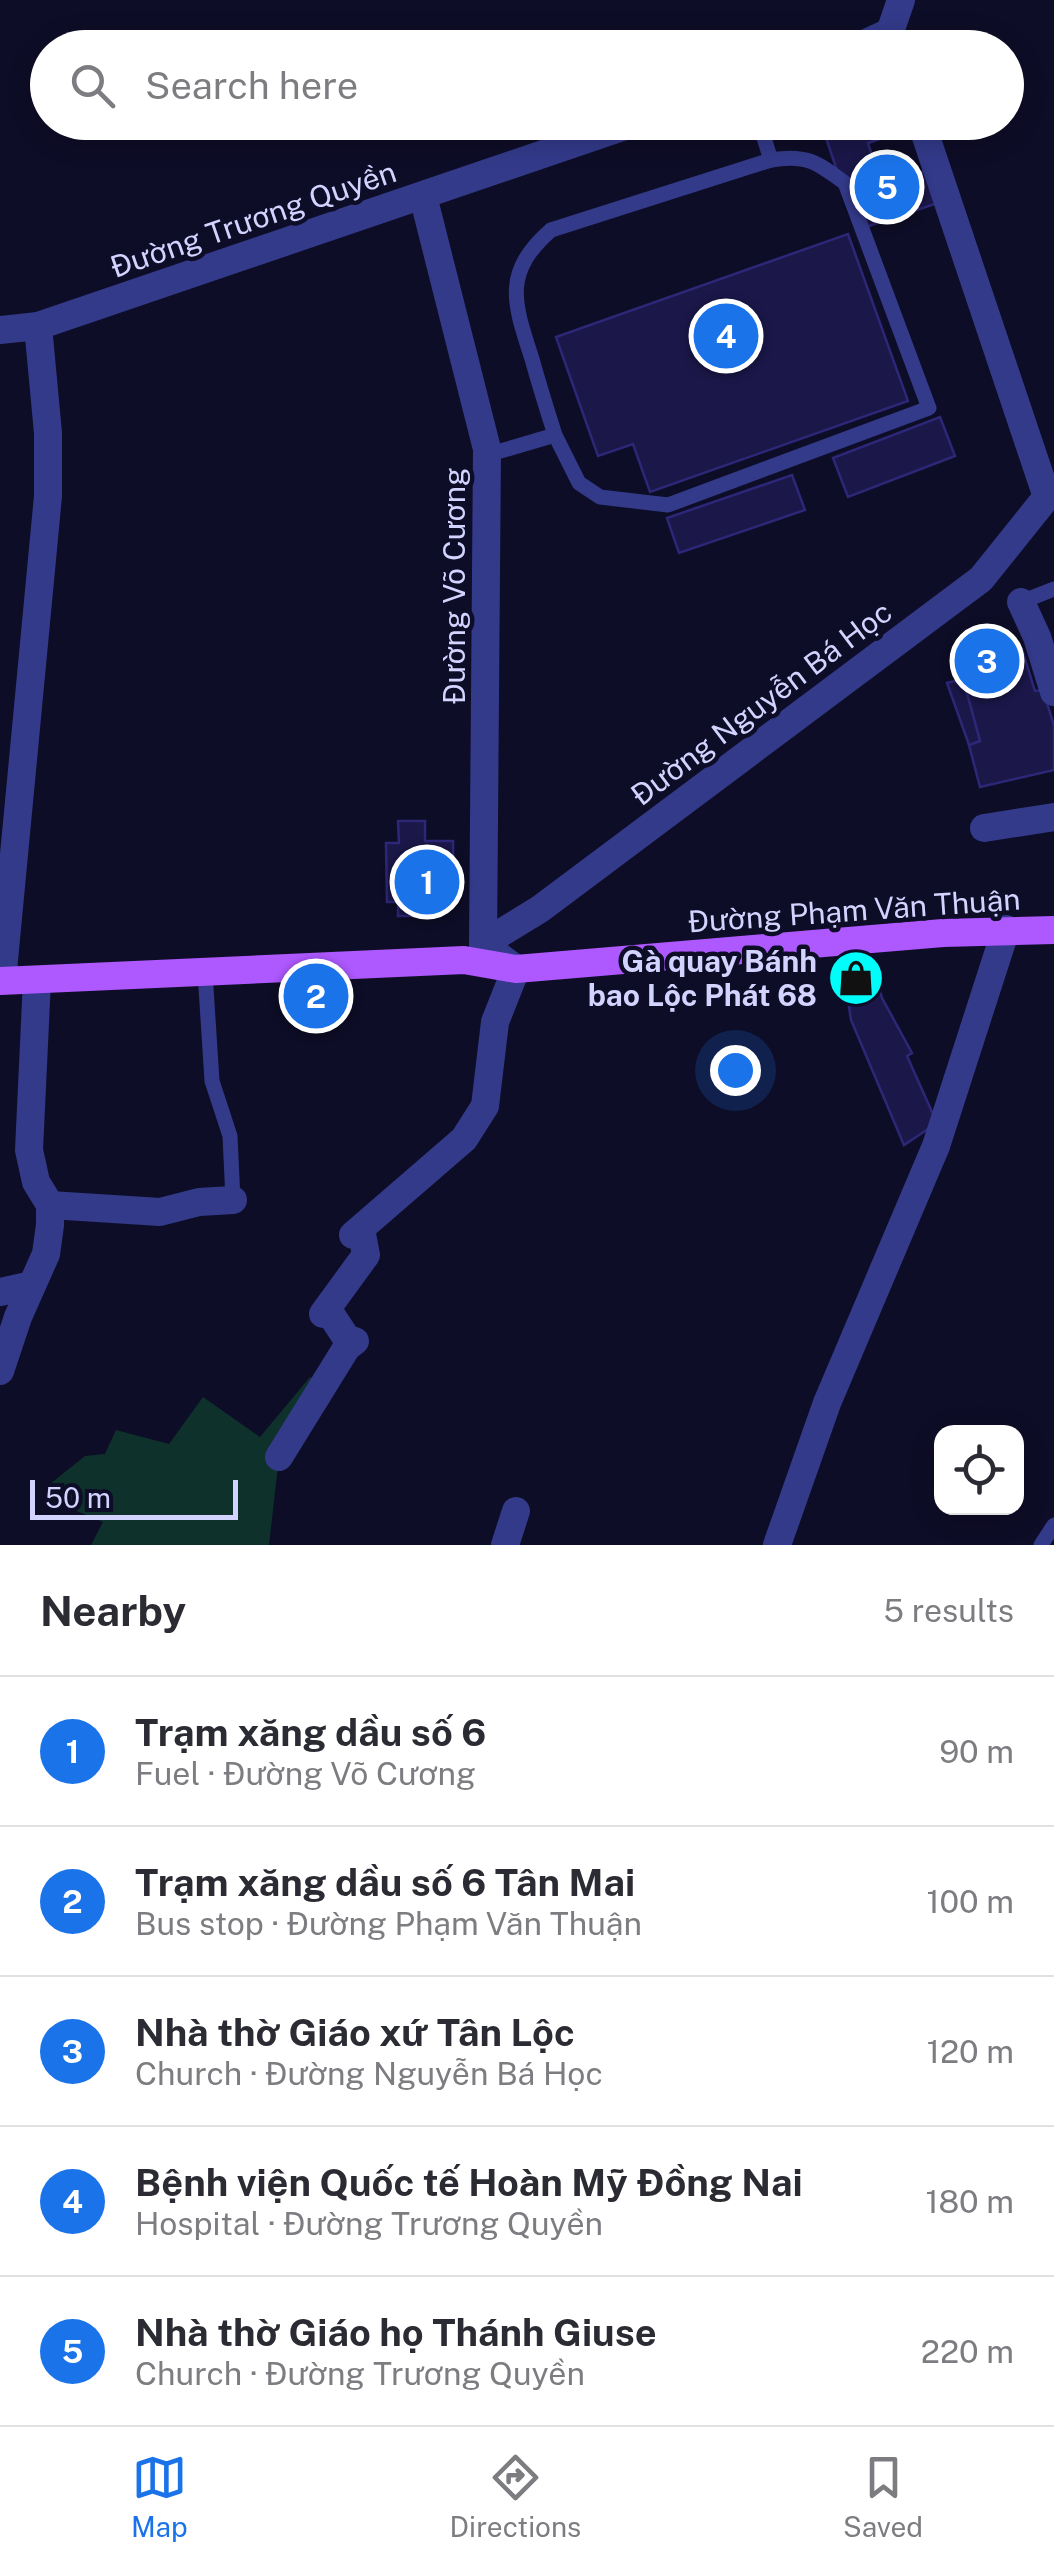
<!DOCTYPE html>
<html lang="en">
<head>
<meta charset="utf-8">
<style>
	:root { --surface:#fff; --page:#f2f2f3; --text:#2b2b33; --muted:#7c7c81; --line:#e1e1e2; --accent:#1a73e8 }
	body { margin:0; font-family:"Public Sans",sans-serif; background:var(--page); color:var(--text) }
	.controls { position:absolute; right:30px; bottom:30px; display:grid; overflow:hidden; border-radius:20px; box-shadow:0 5px 25px #0003 }
	.controls button { width:90px; height:90px; display:grid; place-items:center; padding:0; border:0; border-bottom:2px solid var(--line); background:var(--surface); color:var(--text); font:50px sans-serif }
	.scale { position:absolute; left:30px; bottom:25px; width:208px; box-sizing:border-box; padding-left:10px; border:5px solid #d2d3ff; border-top:0; font-size:28px; line-height:35px; white-space:nowrap; color:#d2d3ff; -webkit-text-stroke:8px #0e0d27; paint-order:stroke }
	.you { position:absolute; left:735px; top:1070px; width:35px; height:35px; margin:-25px; border:8px solid #fff; border-radius:50%; background:#1a73e8; box-shadow:0 0 0 15px #1a73e833 }
	.badge { display:grid; place-items:center; width:65px; height:65px; border-radius:50%; background:var(--accent); color:#fff; font-size:32px; font-weight:700 }
	.pin { position:absolute; translate:-50% -50%; border:5px solid #fff; box-shadow:0 2px 10px #0006 }
	.list { margin:0; padding:0; list-style:none }
	h2 { display:flex; justify-content:space-between; align-items:center; height:130px; margin:0; padding:0 40px; font-size:42px }
	h2 small { font-size:32px; font-weight:400; color:var(--muted) }
	.list li { display:grid; grid-template-columns:65px 1fr auto; gap:30px; align-items:center; box-sizing:border-box; height:150px; padding:0 40px; border-top:2px solid var(--line) }
	.list b { display:block; font-size:38px; white-space:nowrap }
	.list p { margin:0; font-size:32px; white-space:nowrap; color:var(--muted) }
	.list em { font-size:32px; font-style:normal; color:var(--muted) }
	.icon { flex:none; width:55px; height:55px; fill:none; stroke:currentColor; stroke-width:2; stroke-linecap:round; stroke-linejoin:round }
	.map { position:relative; flex:none; width:1054px; height:1545px; overflow:hidden }
	.search { position:absolute; background:var(--surface); box-shadow:0 5px 25px #0003; left:30px; right:30px; top:30px; height:110px; display:flex; align-items:center; gap:25px; box-sizing:border-box; padding:0 35px; border-radius:55px; color:var(--muted); font-size:38px }
	.sheet { height:880px; background:var(--surface) }
	nav { display:flex; justify-content:space-around; align-items:center; box-sizing:border-box; height:140px; border-top:2px solid var(--line); background:var(--surface); font-size:28px; color:var(--muted) }
	nav a { display:grid; justify-items:center; gap:5px }
	nav .on { color:var(--accent) }
	.map>svg:first-child { display:block }
	.green { fill:#0f312c }
	.building { fill:#1b1749; stroke:#2d2778; stroke-width:2.5 }
	.lines { fill:none; stroke-linecap:round; stroke-linejoin:round }
	.service { stroke:#333a8a; stroke-width:15 }
	.minor { stroke:#333a8a; stroke-width:28 }
	.primary { stroke:#ae59ff; stroke-width:28 }
	.labels { text-anchor:middle; dominant-baseline:central; stroke-width:9; stroke-linejoin:round; paint-order:stroke }
	.street-label { font-size:30px; fill:#d2d3ff; stroke:#0e0d27 }
	.poi-label { font-size:30px; font-weight:bold; fill:#d2d3ff; stroke:#0e0d27; text-anchor:end }
</style>
</head>
<body>
<div class="map">
<svg width="1054" height="1545" viewBox="0 0 1054 1545">
	<rect width="100%" height="100%" fill="#0e0d27"/>
	<!-- green -->
	<path class="green" d="M 310,1377 L 321,1382 L 279,1457 L 269,1545 L 91,1545 L 103,1522 L 67,1507 L 50,1484 L 85,1456 L 105,1454 L 116,1430 L 169,1444 L 203,1397 L 260,1437 Z"/>
	<!-- building -->
	<g class="building">
		<path d="M 843,122 L 911,122 L 912,128 L 868,143 L 882,187 L 927,170 L 938,203 L 857,230 L 823,129 Z"/>
		<path d="M 848,234 L 908,401 L 650,492 L 633,444 L 598,456 L 556,337 Z"/>
		<path d="M 940,417 L 955,456 L 848,497 L 833,458 Z"/>
		<path d="M 792,475 L 805,510 L 679,553 L 667,518 Z"/>
		<path d="M 1022,649 L 1035,691 L 1043,690 L 1054,726 L 1054,770 L 980,787 L 969,745 L 980,741 L 960,668 Z"/>
		<path d="M 963,679 L 980,741 L 969,745 L 947,683 Z"/>
		<path d="M 398,821 L 425,821 L 425,841 L 453,841 L 454,897 L 429,897 L 429,916 L 398,916 L 398,902 L 387,902 L 386,843 L 399,843 Z"/>
		<path d="M 877,981 L 882,998 L 912,1053 L 907,1056 L 937,1123 L 904,1145 L 851,1020 L 846,986 Z"/>
	</g>
	<g class="lines">
		<!-- service -->
		<g class="service">
			<path d="M 555,435 C 547,410 539,384 532,359 C 514,303 502,273 551,230 L 771,160"/>
			<path d="M 487,455 L 555,435 L 579,483 L 600,497 L 668,505 L 929,408 L 845,183 C 817,162 806,154 771,160 L 759,122"/>
			<path d="M 1021,602 L 1054,589"/>
			<path d="M 205,972 L 212,1081 L 230,1136 L 233,1200"/>
			<path d="M 1041,1545 L 1054,1525"/>
		</g>
		<!-- minor -->
		<g class="minor">
			<path d="M 855,48 L 890,32 L 901,0"/>
			<path d="M 921,122 L 1046,494"/>
			<path d="M 0,330 L 38,326 L 637,122"/>
			<path d="M 1021,602 L 1037,637 L 1054,692"/>
			<path d="M 984,828 L 1054,817"/>
			<path d="M 483,944 L 540,909 L 981,579 L 1054,488"/>
			<path d="M 2,981 L 48,496 L 48,433 L 38,326"/>
			<path d="M 50,1205 L 160,1212 L 199,1202 L 233,1200"/>
			<path d="M 0,1292 L 32,1285"/>
			<path d="M 0,1371 L 18,1317 L 46,1254 L 50,1225 L 50,1205 L 36,1182 L 29,1150 L 37,980"/>
			<path d="M 279,1457 L 347,1347 L 355,1341 L 347,1339 L 330,1313 L 323,1314 L 366,1255 L 362,1234 L 353,1235 L 464,1139 L 485,1106 L 495,1022 L 516,969 L 483,944 L 487,449 L 423,196"/>
			<path d="M 505,1545 L 516,1511"/>
			<path d="M 777,1545 L 827,1403 L 936,1146 L 1006,929"/>
		</g>
		<!-- primary -->
		<path class="primary" d="M 0,981 L 464,960 L 516,969 L 943,933 L 1054,930"/>
	</g>
	<!-- icons -->
	<defs>
		<g id="shop-disc" transform="scale(2.875)"><circle r="9.5" fill="#00fdf9" stroke="#0e0d27"/><path d="M-5-2.5h2.3a2.7 3.5 0 0 1 5.4 0H5L5.5 6h-11ZM-1.5-2.5h3a1.5 2.3 0 0 0-3 0Z" fill="#111"/></g>
	</defs>
	<g fill-rule="evenodd">
		<use href="#shop-disc" x="856" y="978"/>
	</g>
	<g class="labels">
		<!-- street labels -->
		<g class="street-label">
			<text transform="translate(253 219) rotate(-19)">Đường Trương Quyền</text>
			<text transform="translate(454 586) rotate(-90)">Đường Võ Cương</text>
			<text transform="translate(761 703) rotate(-37)">Đường Nguyễn Bá Học</text>
			<text transform="translate(854 910) rotate(-4)">Đường Phạm Văn Thuận</text>
		</g>
		<!-- poi labels -->
		<g class="poi-label">
			<text x="817" y="961">Gà quay Bánh<tspan x="817" dy="34">bao Lộc Phát 68</tspan></text>
		</g>
	</g>
</svg>
<div class="controls">
<button><svg class="icon" aria-label="locate" viewBox="0 0 24 24"><circle cx="12" cy="12" r="6"/><path d="M12 2v4M12 18v4M2 12h4M18 12h4"/></svg></button>
</div>
<div class="scale">50 m</div>
<div class="you"></div>
<div class="pin badge" style="left:427px;top:882px">1</div>
<div class="pin badge" style="left:316px;top:996px">2</div>
<div class="pin badge" style="left:987px;top:661px">3</div>
<div class="pin badge" style="left:726px;top:336px">4</div>
<div class="pin badge" style="left:887px;top:187px">5</div>
<div class="search"><svg class="icon" aria-label="search" viewBox="0 0 24 24"><circle cx="10" cy="10" r="6"/><path d="M15 15l6 6"/></svg>Search here</div>
</div>
<section class="sheet">
<h2>Nearby<small>5 results</small></h2>
<ul class="list">
<li><span class="badge">1</span><div><b>Trạm xăng dầu số 6</b><p>Fuel · Đường Võ Cương</p></div><em>90 m</em></li>
<li><span class="badge">2</span><div><b>Trạm xăng dầu số 6 Tân Mai</b><p>Bus stop · Đường Phạm Văn Thuận</p></div><em>100 m</em></li>
<li><span class="badge">3</span><div><b>Nhà thờ Giáo xứ Tân Lộc</b><p>Church · Đường Nguyễn Bá Học</p></div><em>120 m</em></li>
<li><span class="badge">4</span><div><b>Bệnh viện Quốc tế Hoàn Mỹ Đồng Nai</b><p>Hospital · Đường Trương Quyền</p></div><em>180 m</em></li>
<li><span class="badge">5</span><div><b>Nhà thờ Giáo họ Thánh Giuse</b><p>Church · Đường Trương Quyền</p></div><em>220 m</em></li>
</ul>
</section>
<nav>
<a class="on"><svg class="icon" aria-label="map" viewBox="0 0 24 24"><path d="M3 6l6-2 6 2 6-2v14l-6 2-6-2-6 2zM9 4v14M15 6v14"/></svg>Map</a>
<a><svg class="icon" aria-label="directions" viewBox="0 0 24 24"><path d="M12 3l9 9-9 9-9-9zM9 14v-3h6M13 9l2 2-2 2"/></svg>Directions</a>
<a><svg class="icon" aria-label="saved" viewBox="0 0 24 24"><path d="M7 4h10v16l-5-4-5 4z"/></svg>Saved</a>
</nav>
</body>
</html>
